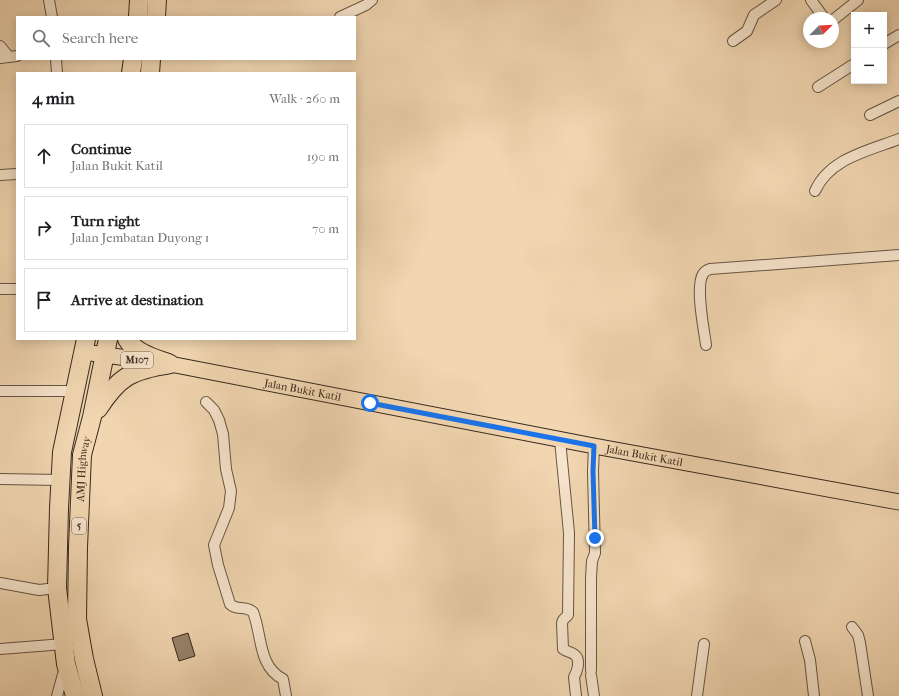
<!DOCTYPE html>
<html lang="en">
<head>
<meta charset="utf-8">
<style>
	:root { --surface:#fff; --page:#f6f6f6; --text:#202124; --muted:#757577; --line:#e0e0e0 }
	body { margin:0; font-family:"IM FELL French Canon",serif; background:var(--page); color:var(--text) }
	.controls { position:absolute; right:12px; top:12px; display:grid; overflow:hidden; border-radius:0px; box-shadow:0 2px 10px #0003 }
	.controls button { width:36px; height:36px; display:grid; place-items:center; padding:0; border:0; border-bottom:1px solid var(--line); background:var(--surface); color:var(--text); font:20px sans-serif }
	.compass { position:absolute; left:803px; top:12px; width:36px; height:36px; border-radius:50%; background:var(--surface); box-shadow:0 2px 10px #0003; rotate:66deg }
	.stop { position:absolute; width:12px; height:12px; margin:-9px; border:3px solid #1a73e8; border-radius:50%; background:#fff }
	.stop.end { background:#1a73e8; border-color:#fff; box-shadow:0 1px 4px #0008 }
	.list { margin:0; padding:0; list-style:none }
	h2 { display:flex; justify-content:space-between; align-items:center; height:52px; margin:0; padding:0 16px; font-size:17px }
	h2 small { font-size:13px; font-weight:400; color:var(--muted) }
	.list li { display:grid; grid-template-columns:26px 1fr auto; gap:12px; align-items:center; box-sizing:border-box; height:64px; margin:0 8px 8px; padding:0 8px; border:1px solid var(--line); border-radius:0px }
	.list b { display:block; font-size:15px; white-space:nowrap }
	.list p { margin:0; font-size:13px; white-space:nowrap; color:var(--muted) }
	.list em { font-size:13px; font-style:normal; color:var(--muted) }
	.icon { flex:none; width:22px; height:22px; fill:none; stroke:currentColor; stroke-width:2; stroke-linecap:round; stroke-linejoin:round }
	.map { position:relative; flex:none; width:899px; height:696px; overflow:hidden }
	.search { position:absolute; background:var(--surface); box-shadow:0 2px 10px #0003; left:16px; top:16px; width:340px; height:44px; display:flex; align-items:center; gap:10px; box-sizing:border-box; padding:0 14px; border-radius:0px; color:var(--muted); font-size:15px }
	.panel { position:absolute; background:var(--surface); box-shadow:0 2px 10px #0003; left:16px; top:72px; width:340px; height:268px; border-radius:0px }
	.map>svg:first-child { display:block }
	.building { fill:#98836a; stroke:#372a1e }
	.lines { fill:none; stroke-linecap:round; stroke-linejoin:round }
	.street-casing { stroke:#665543; stroke-width:12 }
	.primary-casing { stroke:#372a1e; stroke-width:17 }
	.highway-casing { stroke:#372a1e; stroke-width:20 }
	.street { stroke:#f6e4cc; stroke-width:10 }
	.primary { stroke:#f1d6b1; stroke-width:15 }
	.highway { stroke:#f1d6b1; stroke-width:18 }
	.route { stroke:#1a73e8; stroke-width:5 }
	.labels { text-anchor:middle; dominant-baseline:central; stroke-width:3.5; stroke-linejoin:round; paint-order:stroke }
	.shield { fill:#f6e4cc; stroke:#706252; stroke-width:1 }
	.shield-label { font-size:10px; font-weight:bold; fill:#372a1e }
	.street-label { font-size:11px; fill:#372a1e; stroke:#f6e4cc }
</style>
</head>
<body>
<div class="map">
<svg width="899" height="696" viewBox="0 0 899 696">
	<rect width="100%" height="100%" fill="#f1d6b1"/>
	<filter id="stains"><feTurbulence type="fractalNoise" baseFrequency=".005" numOctaves="4"/><feColorMatrix values="0 0 0 0 .2 0 0 0 0 .09 0 0 0 0 .02 0 0 0 .5 -.17"/></filter>
	<radialGradient id="worn" r=".72"><stop offset=".6" stop-color="#630" stop-opacity="0"/><stop offset="1" stop-color="#630" stop-opacity=".3"/></radialGradient>
	<!-- building -->
	<path class="building" d="M 188,633 L 195,656 L 179,661 L 172,638 Z"/>
	<g class="lines">
		<!-- street casing -->
		<g class="street-casing">
			<g id="street">
				<path d="M 49,0 L 52,17"/>
				<path d="M 811,0 L 824,18"/>
				<path d="M 340,17 L 366,5 L 372,0"/>
				<path d="M 833,20 L 858,0"/>
				<path d="M 733,41 L 747,31 L 754,15 L 776,0"/>
				<path d="M 884,44 L 899,35"/>
				<path d="M 0,46 L 9,57"/>
				<path d="M 0,58 L 17,56"/>
				<path d="M 56,59 L 57,73"/>
				<path d="M 818,87 L 854,64"/>
				<path d="M 870,115 L 899,101"/>
				<path d="M 0,175 L 17,174"/>
				<path d="M 815,191 C 830,158 868,151 899,139"/>
				<path d="M 0,289 L 17,289"/>
				<path d="M 706,345 C 704,329 695,287 703,274 C 705,271 707,270 710,269 L 899,255"/>
				<path d="M 0,391 L 75,391"/>
				<path d="M 206,402 L 214,410 L 219,420 L 223,434 L 226,469 L 231,491 L 229,508 L 214,545 L 218,565 L 230,604 C 236,611 245,605 253,612 C 262,634 258,667 283,679 L 286,696"/>
				<path d="M 560,440 L 569,533 L 568,615 L 563,620 L 562,623 L 563,649 C 567,652 572,652 575,655 C 581,660 577,672 574,677 L 576,696"/>
				<path d="M 0,479 L 60,480"/>
				<path d="M 0,583 L 39,590 L 57,588"/>
				<path d="M 852,627 L 858,635 L 860,643 L 868,696"/>
				<path d="M 805,641 L 810,660 L 814,696"/>
				<path d="M 0,649 L 64,644"/>
				<path d="M 591,670 L 591,578 L 592,561 L 595,553 L 593,471 L 594,446"/>
				<path d="M 591,675 L 594,696"/>
				<path d="M 57,696 L 65,667"/>
				<path d="M 697,696 L 704,644"/>
			</g>
		</g>
		<!-- primary casing -->
		<g class="primary-casing">
			<g id="primary">
				<path id="s1" d="M 84,352 L 170,364 L 594,446 L 899,502"/>
			</g>
		</g>
		<!-- highway casing -->
		<g class="highway-casing">
			<g id="highway">
				<path d="M 138,17 L 139,0"/>
				<path d="M 156,17 L 157,0"/>
				<path d="M 131,73 L 133,59"/>
				<path d="M 150,73 L 151,59"/>
				<path d="M 127,339 C 135,353 154,358 168,363"/>
				<path d="M 98,409 C 119,376 132,370 170,364"/>
				<path d="M 75,696 L 66,664 L 57,588 L 59,508 L 62,452 L 86,339"/>
				<path id="s2" d="M 93,696 L 84,659 L 77,619 L 78,547 L 82,455 L 92,417 L 108,339"/>
			</g>
		</g>
		<!-- street -->
		<use href="#street" class="street"/>
		<!-- primary -->
		<use href="#primary" class="primary"/>
		<!-- highway -->
		<use href="#highway" class="highway"/>
	</g>
	<g class="lines">
		<!-- route -->
		<path class="route" d="M 370,403 L 594,446 L 593,471 L 595,538"/>
	</g>
	<g class="labels">
		<!-- shield labels -->
		<g class="shield">
			<rect x="121" y="352" width="32" height="16" rx="3"/>
			<rect x="72" y="518" width="14" height="16" rx="3"/>
		</g>
		<g class="shield-label">
			<text x="137" y="360">M107</text>
			<text x="79" y="526">5</text>
		</g>
		<!-- street labels -->
		<g class="street-label">
			<text stroke="none"><textPath href="#s1" startOffset="222">Jalan Bukit Katil</textPath></text>
			<text stroke="none"><textPath href="#s1" startOffset="570">Jalan Bukit Katil</textPath></text>
			<text stroke="none"><textPath href="#s2" startOffset="229">AMJ Highway</textPath></text>
		</g>
	</g>
	<rect width="100%" height="100%" filter="url(#stains)"/>
	<rect width="100%" height="100%" fill="url(#worn)"/>
</svg>
<div class="controls">
<button>+</button>
<button>−</button>
</div>
<svg class="compass" viewBox="-18 -18 36 36"><path d="M0-13l5 13h-10z" fill="#e53935"/><path d="M0 13l5-13h-10z" fill="#757577"/></svg>
<div class="stop" style="left:370px;top:403px"></div>
<div class="stop end" style="left:595px;top:538px"></div>
<div class="search"><svg class="icon" aria-label="search" viewBox="0 0 24 24"><circle cx="10" cy="10" r="6"/><path d="M15 15l6 6"/></svg>Search here</div>
<section class="panel">
<h2>4 min<small>Walk · 260 m</small></h2>
<ul class="list">
<li><svg class="icon" aria-label="ahead" viewBox="0 0 24 24"><path d="M12 20V5M6 11l6-6 6 6"/></svg><div><b>Continue</b><p>Jalan Bukit Katil</p></div><em>190 m</em></li>
<li><svg class="icon" aria-label="right" viewBox="0 0 24 24"><path d="M7 20v-9h11M14 6l5 5-5 5"/></svg><div><b>Turn right</b><p>Jalan Jembatan Duyong 1</p></div><em>70 m</em></li>
<li><svg class="icon" aria-label="arrive" viewBox="0 0 24 24"><path d="M6 21V4h12l-3 4 3 4H6"/></svg><div><b>Arrive at destination</b></div></li>
</ul>
</section>
</div>
</body>
</html>
